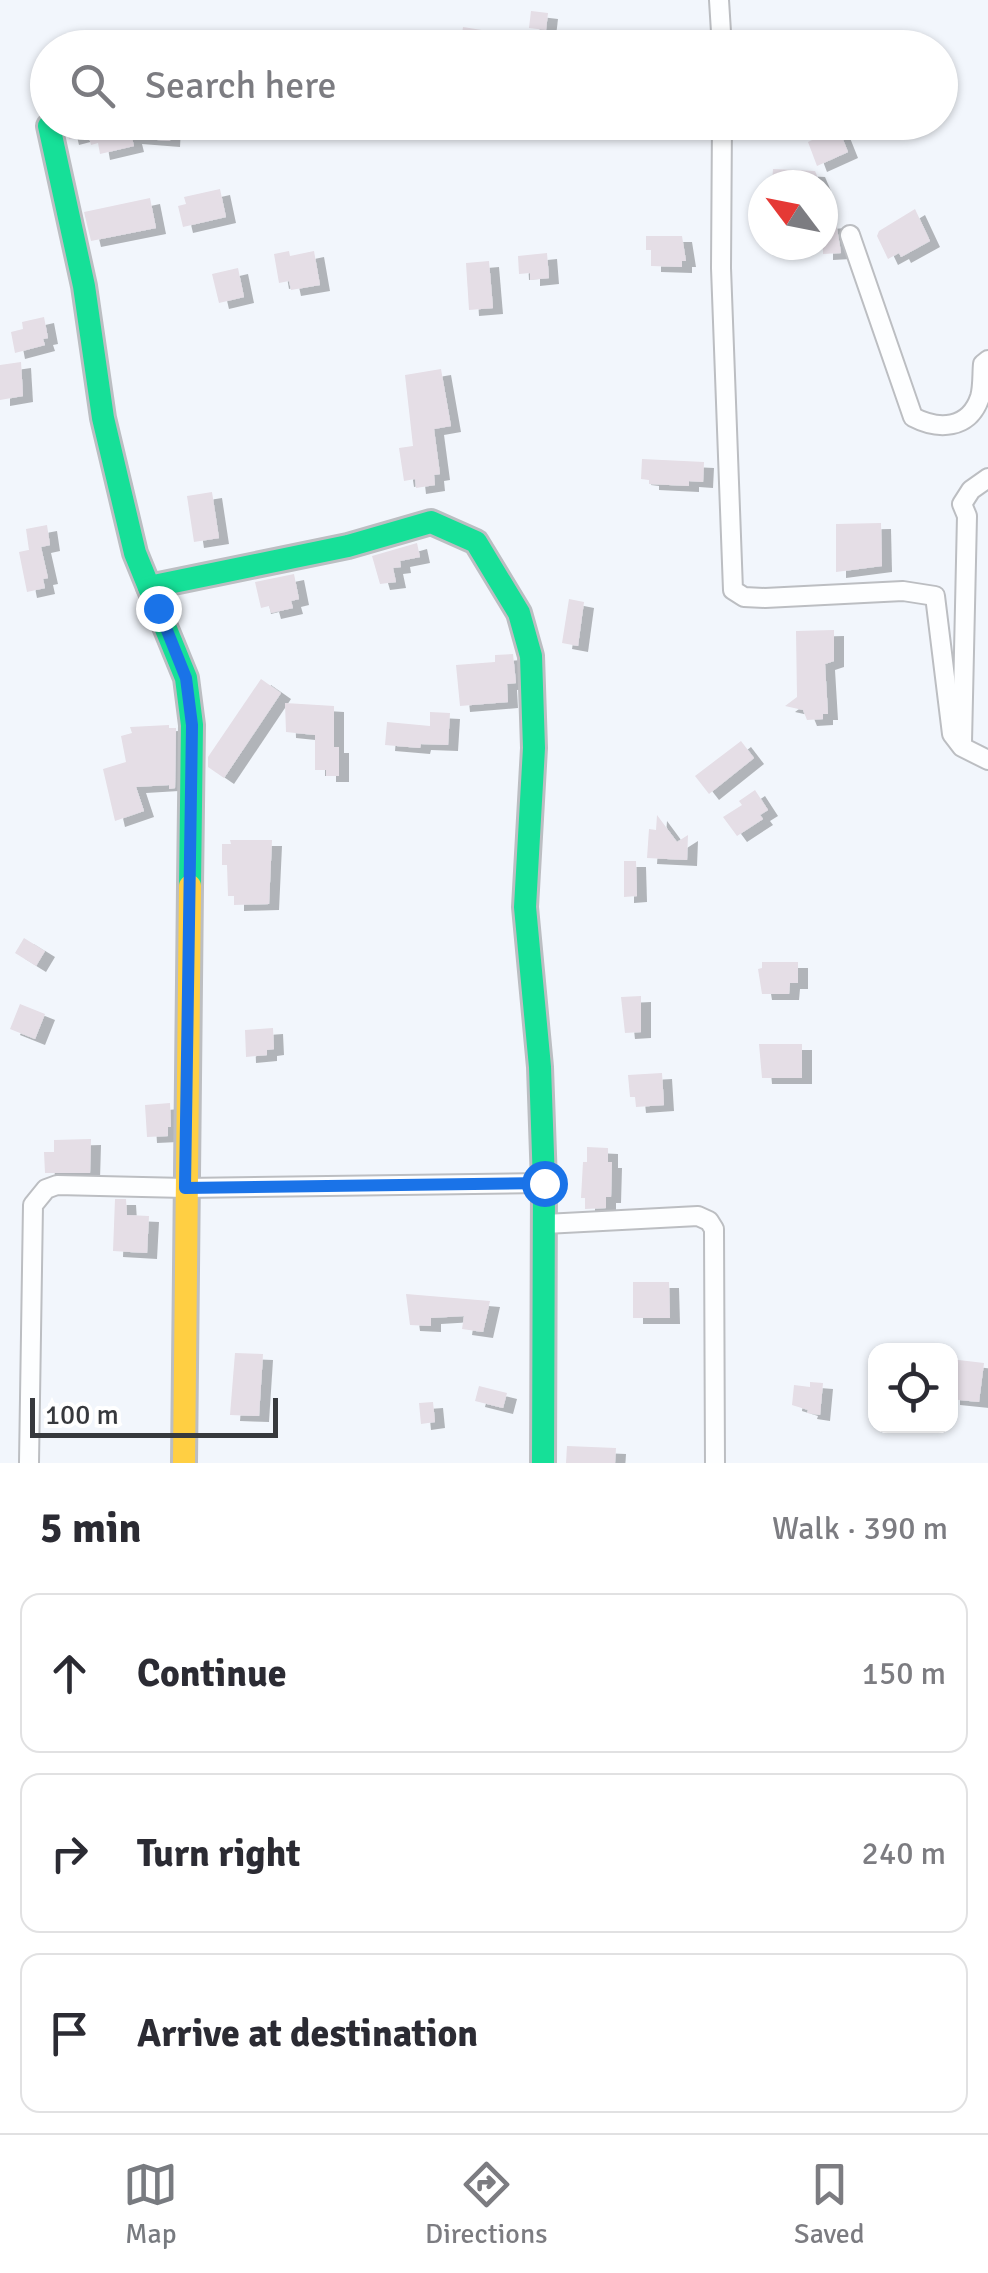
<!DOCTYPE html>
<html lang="en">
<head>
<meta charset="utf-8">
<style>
	:root { --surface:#fff; --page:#f7f7f7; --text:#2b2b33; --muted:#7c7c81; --line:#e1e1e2; --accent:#787b80 }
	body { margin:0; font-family:Signika,sans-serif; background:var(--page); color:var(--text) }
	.controls { position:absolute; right:30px; bottom:30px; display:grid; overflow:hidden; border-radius:20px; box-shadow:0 2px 8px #0004 }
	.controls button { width:90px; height:90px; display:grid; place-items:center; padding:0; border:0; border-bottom:2px solid var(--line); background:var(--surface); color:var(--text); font:50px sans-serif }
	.compass { position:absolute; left:748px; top:170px; width:90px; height:90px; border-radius:50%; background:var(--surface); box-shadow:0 2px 8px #0004; rotate:302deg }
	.scale { position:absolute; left:30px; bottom:25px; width:248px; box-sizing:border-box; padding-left:10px; border:5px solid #37393d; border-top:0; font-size:28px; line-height:35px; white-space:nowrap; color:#37393d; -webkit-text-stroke:8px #fff; paint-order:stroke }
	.stop { position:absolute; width:30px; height:30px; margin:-22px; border:8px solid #1a73e8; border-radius:50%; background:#fff }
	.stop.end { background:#1a73e8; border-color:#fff; box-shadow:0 2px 10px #0008 }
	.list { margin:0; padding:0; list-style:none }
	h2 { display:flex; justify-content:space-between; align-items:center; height:130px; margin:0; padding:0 40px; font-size:42px }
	h2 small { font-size:32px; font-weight:400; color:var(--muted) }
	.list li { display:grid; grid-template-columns:65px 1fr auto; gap:30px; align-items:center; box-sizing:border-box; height:160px; margin:0 20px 20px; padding:0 20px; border:2px solid var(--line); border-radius:20px }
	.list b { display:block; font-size:38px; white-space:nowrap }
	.list em { font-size:32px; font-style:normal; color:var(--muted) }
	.icon { flex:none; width:55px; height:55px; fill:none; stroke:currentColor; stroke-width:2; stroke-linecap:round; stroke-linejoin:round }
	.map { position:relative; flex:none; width:988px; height:1463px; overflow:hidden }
	.search { position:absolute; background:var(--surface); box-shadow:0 2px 8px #0004; left:30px; right:30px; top:30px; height:110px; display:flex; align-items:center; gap:25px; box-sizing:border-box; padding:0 35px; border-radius:55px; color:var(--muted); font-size:38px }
	.sheet { height:670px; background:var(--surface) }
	nav { display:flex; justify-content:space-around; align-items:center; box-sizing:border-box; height:140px; border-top:2px solid var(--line); background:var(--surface); font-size:28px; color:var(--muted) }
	nav a { display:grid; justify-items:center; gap:5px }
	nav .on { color:var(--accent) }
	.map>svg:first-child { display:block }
	.building { fill:#e5dee6; filter:url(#shadow) }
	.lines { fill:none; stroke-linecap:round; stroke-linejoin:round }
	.street-casing { stroke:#bcbec2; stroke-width:22 }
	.fast-casing { stroke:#bcbec2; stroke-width:28 }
	.slow-casing { stroke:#bcbec2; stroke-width:28 }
	.street { stroke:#fdfeff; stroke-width:18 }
	.fast { stroke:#16e098; stroke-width:22 }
	.slow { stroke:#ffcf43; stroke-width:22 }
	.route { stroke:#1a73e8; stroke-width:12 }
</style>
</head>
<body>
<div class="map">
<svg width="988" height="1463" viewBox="0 0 988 1463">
	<defs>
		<filter id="shadow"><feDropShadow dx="10" dy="6" stdDeviation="0" flood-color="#0004"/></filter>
	</defs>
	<rect width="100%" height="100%" fill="#f2f6fc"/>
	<!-- building -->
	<g class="building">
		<path d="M 531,11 L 548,13 L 546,30 L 529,28 Z"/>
		<path d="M 463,27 L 513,35 L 511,48 L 460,48 Z"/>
		<path d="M 65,122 L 171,122 L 170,141 L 132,138 L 134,146 L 100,154 L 98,143 L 91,145 L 88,134 L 69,139 Z"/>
		<path d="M 838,127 L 848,152 L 817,166 L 808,142 Z"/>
		<path d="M 773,169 L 815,171 L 821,185 L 772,185 Z"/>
		<path d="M 220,189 L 226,217 L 183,227 L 178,206 L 186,204 L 184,197 Z"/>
		<path d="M 150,198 L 156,228 L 91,241 L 84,212 Z"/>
		<path d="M 915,209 L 930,241 L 901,257 L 899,253 L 888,259 L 877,236 L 879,231 Z"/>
		<path d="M 836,222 L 841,253 L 823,254 L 823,223 Z"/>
		<path d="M 646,236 L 682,236 L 686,261 L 682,261 L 682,267 L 651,266 L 651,250 L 646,250 Z"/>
		<path d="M 289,251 L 290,256 L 314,251 L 320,285 L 291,290 L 289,281 L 279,283 L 274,254 Z"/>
		<path d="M 547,253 L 549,278 L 530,280 L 530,273 L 519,274 L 518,256 Z"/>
		<path d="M 489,261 L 493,308 L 469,310 L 466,263 Z"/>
		<path d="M 238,268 L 244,297 L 219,303 L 212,274 Z"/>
		<path d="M 44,317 L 48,338 L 43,339 L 45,345 L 15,353 L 11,332 L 23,329 L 22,322 Z"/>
		<path d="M 21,362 L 23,396 L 0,400 L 0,365 Z"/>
		<path d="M 441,369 L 451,426 L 434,429 L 440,474 L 434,475 L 435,485 L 416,488 L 415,479 L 404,481 L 399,448 L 413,446 L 405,375 Z"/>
		<path d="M 642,459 L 704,462 L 703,482 L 689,481 L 689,486 L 649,484 L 649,480 L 641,479 Z"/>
		<path d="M 212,492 L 219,538 L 194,542 L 187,496 Z"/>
		<path d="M 881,523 L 882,566 L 836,572 L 836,524 Z"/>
		<path d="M 47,525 L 50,545 L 41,547 L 48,578 L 43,579 L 45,588 L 27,592 L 19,552 L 33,549 L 29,550 L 26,529 Z"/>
		<path d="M 417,543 L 420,557 L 400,561 L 401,567 L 393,568 L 396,582 L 380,584 L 372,556 Z"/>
		<path d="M 294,574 L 299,599 L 291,601 L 293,608 L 271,613 L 269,606 L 261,608 L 255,582 Z"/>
		<path d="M 569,599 L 584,602 L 578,646 L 562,643 Z"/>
		<path d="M 834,630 L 834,661 L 825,664 L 828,714 L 823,714 L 823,719 L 807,720 L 803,710 L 785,706 L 797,697 L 796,631 Z"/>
		<path d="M 513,654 L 516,683 L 507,684 L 508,702 L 460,706 L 456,665 L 495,662 L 495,655 Z"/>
		<path d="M 261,679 L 281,693 L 224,778 L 208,767 L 208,757 Z"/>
		<path d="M 285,703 L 334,706 L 334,747 L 339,747 L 339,776 L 326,776 L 326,770 L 315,770 L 315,735 L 286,732 Z"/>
		<path d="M 430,712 L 450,713 L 448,745 L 421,744 L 420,748 L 385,745 L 387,722 L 430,726 Z"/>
		<path d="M 169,725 L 169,728 L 176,728 L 175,788 L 169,789 L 169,785 L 136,787 L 144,811 L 115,821 L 103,769 L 126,762 L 121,736 L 132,733 L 130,727 Z"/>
		<path d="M 741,741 L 754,758 L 709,794 L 695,776 Z"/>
		<path d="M 755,790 L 768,810 L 760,815 L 763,819 L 737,836 L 723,817 L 742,805 L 739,801 Z"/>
		<path d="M 657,815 L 677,842 L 688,835 L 687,860 L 647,858 L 649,829 L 656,830 Z"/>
		<path d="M 230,840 L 272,840 L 269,904 L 234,905 L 234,896 L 228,896 L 227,865 L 222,865 L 222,844 L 231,844 Z"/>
		<path d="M 624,861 L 636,861 L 637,896 L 624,897 Z"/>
		<path d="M 24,938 L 45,951 L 36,966 L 15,953 Z"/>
		<path d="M 762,962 L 798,962 L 798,983 L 790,983 L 789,994 L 762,994 L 758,969 L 762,968 Z"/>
		<path d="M 641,996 L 641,1032 L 625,1033 L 621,997 Z"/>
		<path d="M 20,1004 L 45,1014 L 35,1039 L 10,1029 Z"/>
		<path d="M 273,1028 L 274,1049 L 267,1050 L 267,1055 L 246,1057 L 245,1030 Z"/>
		<path d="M 759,1044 L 802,1044 L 802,1078 L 762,1078 Z"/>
		<path d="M 662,1073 L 664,1105 L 636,1107 L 635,1097 L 630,1097 L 628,1075 Z"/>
		<path d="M 170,1103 L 171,1127 L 168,1127 L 168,1136 L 147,1137 L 145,1105 Z"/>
		<path d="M 91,1139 L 90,1173 L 45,1173 L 44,1152 L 54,1152 L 54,1140 Z"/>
		<path d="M 587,1147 L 608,1148 L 608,1162 L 612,1162 L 611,1197 L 606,1197 L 606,1208 L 585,1209 L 585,1198 L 581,1198 L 583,1162 L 587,1162 Z"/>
		<path d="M 115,1199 L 126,1199 L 127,1215 L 149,1216 L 147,1253 L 113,1251 Z"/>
		<path d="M 633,1282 L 669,1282 L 670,1318 L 633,1318 Z"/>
		<path d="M 406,1294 L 490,1301 L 483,1332 L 462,1329 L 464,1316 L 431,1318 L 431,1326 L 410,1325 Z"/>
		<path d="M 235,1353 L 263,1354 L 259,1416 L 230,1415 Z"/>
		<path d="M 950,1359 L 984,1363 L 979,1402 L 950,1399 Z"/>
		<path d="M 810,1382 L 823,1383 L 820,1415 L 807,1413 L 808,1410 L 792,1405 L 794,1385 L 810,1387 Z"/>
		<path d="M 479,1386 L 507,1393 L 503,1408 L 475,1401 Z"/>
		<path d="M 433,1402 L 435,1422 L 421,1424 L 419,1403 Z"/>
		<path d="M 567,1446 L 616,1448 L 615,1463 L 566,1463 Z"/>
	</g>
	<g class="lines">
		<!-- street casing -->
		<g class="street-casing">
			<g id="street">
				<path d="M 719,0 L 722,48"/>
				<path d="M 722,122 L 721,268 L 733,590 L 744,597 L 765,598 L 903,591 L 935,596 L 952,734 L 962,747 L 988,760"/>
				<path d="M 850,235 L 913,417 C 938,430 969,430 980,397 C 983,387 982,374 983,364 L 988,360"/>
				<path d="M 962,742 L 967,516 L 962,504 L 971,490 L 988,478"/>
				<path d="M 545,1224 L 698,1216 L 709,1221 L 714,1229 L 715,1463"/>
				<path d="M 29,1463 L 33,1205 L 46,1189 L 57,1185 L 185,1188 L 544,1183"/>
			</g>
		</g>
		<!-- fast casing -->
		<g class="fast-casing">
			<g id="fast">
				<path d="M 49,126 L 84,286 L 103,418 L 135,553 L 186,678 L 192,725 L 190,886"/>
				<path d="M 149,587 L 348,546 L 431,522 L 476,542 L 519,613 L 531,656 L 534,748 L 525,907 L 540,1067 L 544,1183 L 543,1463"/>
			</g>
		</g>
		<!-- slow casing -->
		<g class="slow-casing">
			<path id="slow" d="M 184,1463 L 190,886"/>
		</g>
		<!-- street -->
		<use href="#street" class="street"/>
		<!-- fast -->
		<use href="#fast" class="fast"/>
		<!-- slow -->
		<use href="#slow" class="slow"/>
	</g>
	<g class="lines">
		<!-- route -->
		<path class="route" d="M 158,608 L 186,678 L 192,725 L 185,1188 L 544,1183"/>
	</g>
</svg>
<div class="controls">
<button><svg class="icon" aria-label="locate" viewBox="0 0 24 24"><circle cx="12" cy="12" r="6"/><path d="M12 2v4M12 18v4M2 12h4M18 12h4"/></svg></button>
</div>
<svg class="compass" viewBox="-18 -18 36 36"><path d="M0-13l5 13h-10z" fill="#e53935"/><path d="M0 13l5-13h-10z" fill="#7c7c81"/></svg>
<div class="scale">100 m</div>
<div class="stop" style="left:544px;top:1183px"></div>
<div class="stop end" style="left:158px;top:608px"></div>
<div class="search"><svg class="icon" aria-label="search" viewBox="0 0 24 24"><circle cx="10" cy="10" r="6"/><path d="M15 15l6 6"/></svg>Search here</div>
</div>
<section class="sheet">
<h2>5 min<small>Walk · 390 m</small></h2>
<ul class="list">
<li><svg class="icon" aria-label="ahead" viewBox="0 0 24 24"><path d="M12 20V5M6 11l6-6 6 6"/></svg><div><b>Continue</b></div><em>150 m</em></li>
<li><svg class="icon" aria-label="right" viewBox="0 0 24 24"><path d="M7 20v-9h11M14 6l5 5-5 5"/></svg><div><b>Turn right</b></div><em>240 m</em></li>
<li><svg class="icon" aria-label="arrive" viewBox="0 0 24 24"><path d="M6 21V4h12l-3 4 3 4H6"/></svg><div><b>Arrive at destination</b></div></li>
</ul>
</section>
<nav>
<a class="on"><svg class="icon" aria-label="map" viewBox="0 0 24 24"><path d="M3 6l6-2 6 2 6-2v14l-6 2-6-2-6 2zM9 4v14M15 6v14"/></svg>Map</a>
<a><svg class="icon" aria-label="directions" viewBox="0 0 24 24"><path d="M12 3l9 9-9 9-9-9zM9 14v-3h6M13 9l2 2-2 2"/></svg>Directions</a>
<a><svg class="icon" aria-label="saved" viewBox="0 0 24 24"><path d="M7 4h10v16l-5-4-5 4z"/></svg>Saved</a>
</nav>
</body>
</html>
